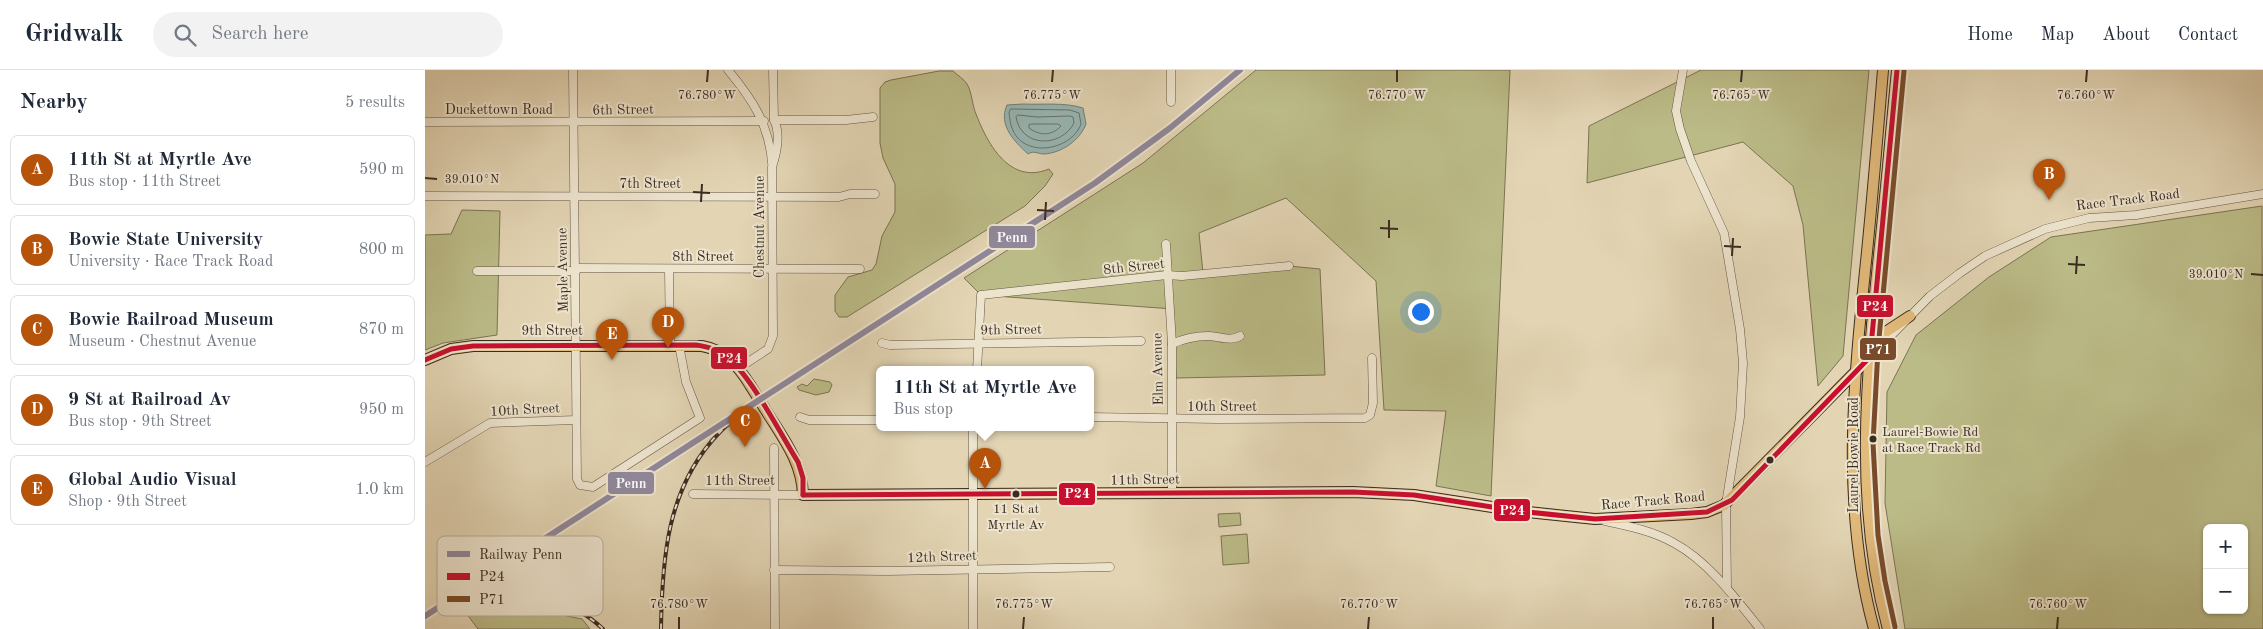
<!DOCTYPE html>
<html lang="en">
<head>
<meta charset="utf-8">
<style>
	:root { --surface:#fff; --page:#f2f2f3; --text:#1f2937; --muted:#747a83; --line:#e0e1e3; --accent:#b45309 }
	body { margin:0; font-family:"Old Standard TT",serif; background:var(--page); color:var(--text) }
	.controls { position:absolute; right:15px; bottom:15px; display:grid; overflow:hidden; border-radius:8px; box-shadow:0 1px 4px #0004 }
	.controls button { width:45px; height:45px; display:grid; place-items:center; padding:0; border:0; border-bottom:1px solid var(--line); background:var(--surface); color:var(--text); font:25px sans-serif }
	.you { position:absolute; left:995px; top:241px; width:18px; height:18px; margin:-12px; border:4px solid #fff; border-radius:50%; background:#1a73e8; box-shadow:0 0 0 8px #1a73e833 }
	.badge { display:grid; place-items:center; width:32px; height:32px; border-radius:50%; background:var(--accent); color:#fff; font-size:16px; font-weight:700 }
	.pin { position:absolute; translate:-50% -41px; filter:drop-shadow(0 1px 2px #0008) }
	.pin::after { content:''; position:absolute; top:26px; width:18px; height:15px; background:inherit; clip-path:polygon(0 0,100% 0,50% 100%) }
	.popup { position:absolute; left:451px; top:296px; width:218px; height:65px; box-sizing:border-box; display:grid; place-content:center; border-radius:8px; background:var(--surface); filter:drop-shadow(0 1px 4px #0005); font-size:16px; white-space:nowrap; color:var(--muted) }
	.popup b { font-size:19px; color:var(--text) }
	.popup::after { content:''; position:absolute; left:50%; top:100%; margin-left:-10px; border:10px solid transparent; border-top-color:var(--surface) }
	.list { margin:0; padding:0; list-style:none }
	h2 { display:flex; justify-content:space-between; align-items:center; height:65px; margin:0; padding:0 20px; font-size:21px }
	h2 small { font-size:16px; font-weight:400; color:var(--muted) }
	.list li { display:grid; grid-template-columns:32px 1fr auto; gap:15px; align-items:center; box-sizing:border-box; height:70px; margin:0 10px 10px; padding:0 10px; border:1px solid var(--line); border-radius:8px }
	.list b { display:block; font-size:19px; white-space:nowrap }
	.list p { margin:0; font-size:16px; white-space:nowrap; color:var(--muted) }
	.list em { font-size:16px; font-style:normal; color:var(--muted) }
	.icon { flex:none; width:28px; height:28px; fill:none; stroke:currentColor; stroke-width:2; stroke-linecap:round; stroke-linejoin:round }
	.map { position:relative; flex:none; width:1838px; height:559px; overflow:hidden }
	header { display:flex; align-items:center; gap:30px; box-sizing:border-box; height:70px; padding:0 25px; background:var(--surface); border-bottom:1px solid var(--line) }
	header strong { font-size:24px }
	nav { display:flex; gap:28px; margin-inline-start:auto; font-size:18px }
	.search { width:350px; height:45px; background:var(--page); display:flex; align-items:center; gap:12px; box-sizing:border-box; padding:0 18px; border-radius:28px; color:var(--muted); font-size:19px }
	main { display:flex }
	aside { flex:1; background:var(--surface) }
	.map>svg:first-child { display:block }
	.green { fill:#bbbb87; stroke:#7b7454; fill-rule:evenodd }
	.water { fill:#97b7b5; stroke:#727f7a }
	.lines { fill:none; stroke-linecap:round; stroke-linejoin:round }
	.shore { stroke:#69726b; stroke-width:1 }
	.minor-casing { stroke:#655646; stroke-width:9 }
	.major-casing { stroke:#3b2c21; stroke-width:12 }
	.minor { stroke:#ede4ce; stroke-width:8 }
	.major { stroke:#e2ba7a; stroke-width:10 }
	.rail-casing { stroke:#3b2c21; stroke-width:4 }
	.rail { stroke:#ede4ce; stroke-width:2; stroke-dasharray:5.5; stroke-linecap:butt }
	.major-bridge-casing { stroke:#3b2c21; stroke-width:12; stroke-linecap:butt }
	.major-bridge { stroke:#e2ba7a; stroke-width:10 }
	.bus-1-casing { stroke:#ede4ce; stroke-width:9 }
	.bus-2-casing { stroke:#ede4ce; stroke-width:9 }
	.bus-1 { stroke:#c8102e; stroke-width:5 }
	.bus-2 { stroke:#7a4b2a; stroke-width:5 }
	.rail-1-casing { stroke:#ede4ce; stroke-width:10 }
	.rail-1 { stroke:#90889b; stroke-width:6 }
	.ticks { fill:none; stroke:#3b2c21; stroke-width:2 }
	.bus-dot { fill:#3b2c21; stroke:#ede4ce; stroke-width:2 }
	.labels { text-anchor:middle; dominant-baseline:central; stroke-width:4; stroke-linejoin:round; paint-order:stroke }
	.bus-label { font-size:13px; fill:#3b2c21; stroke:#ede4ce; text-anchor:start }
	.street-label { font-size:14px; fill:#3b2c21; stroke:#ede4ce }
	.key { fill:#ede4ce; stroke:#b8ad9a; stroke-width:1 }
	.key-label { font-size:14px; fill:#3b2c21 }
	.ticks-label { font-size:12px; text-anchor:middle; fill:#3b2c21; stroke:#ede4ce; stroke-width:4; stroke-linejoin:round; paint-order:stroke }
	.line-badge { stroke:#ede4ce; stroke-width:2 }
	.badge-label { font-size:14px; text-anchor:middle; font-weight:bold; fill:#fff }
</style>
</head>
<body>
<header>
<strong>Gridwalk</strong>
<div class="search"><svg class="icon" aria-label="search" viewBox="0 0 24 24"><circle cx="10" cy="10" r="6"/><path d="M15 15l6 6"/></svg>Search here</div>
<nav><a>Home</a><a>Map</a><a>About</a><a>Contact</a></nav>
</header>
<main>
<aside>
<h2>Nearby<small>5 results</small></h2>
<ul class="list">
<li><span class="badge">A</span><div><b>11th St at Myrtle Ave</b><p>Bus stop · 11th Street</p></div><em>590 m</em></li>
<li><span class="badge">B</span><div><b>Bowie State University</b><p>University · Race Track Road</p></div><em>800 m</em></li>
<li><span class="badge">C</span><div><b>Bowie Railroad Museum</b><p>Museum · Chestnut Avenue</p></div><em>870 m</em></li>
<li><span class="badge">D</span><div><b>9 St at Railroad Av</b><p>Bus stop · 9th Street</p></div><em>950 m</em></li>
<li><span class="badge">E</span><div><b>Global Audio Visual</b><p>Shop · 9th Street</p></div><em>1.0 km</em></li>
</ul>
</aside>
<div class="map">
<svg width="1838" height="559" viewBox="0 0 1838 559">
	<rect width="100%" height="100%" fill="#e3d5b4"/>
	<filter id="stains"><feTurbulence type="fractalNoise" baseFrequency=".004" numOctaves="4"/><feColorMatrix values="0 0 0 0 .2 0 0 0 0 .09 0 0 0 0 .02 0 0 0 .5 -.17"/></filter>
	<radialGradient id="worn" r=".72"><stop offset=".6" stop-color="#630" stop-opacity="0"/><stop offset="1" stop-color="#630" stop-opacity=".3"/></radialGradient>
	<!-- green -->
	<g class="green">
		<path d="M 831,0 L 1085,0 L 1066,426 L 1011,416 L 1021,341 L 959,340 L 951,211 L 861,128 L 774,163 L 778,203 L 864,196 L 895,199 L 900,305 L 751,308 L 748,239 L 556,225 L 539,208 L 718,93 Z"/>
		<path d="M 1276,0 L 1444,0 L 1418,286 L 1393,316 L 1378,155 L 1368,116 L 1318,72 L 1162,113 L 1164,56 Z"/>
		<path d="M 514,1 L 528,1 C 532,5 539,9 542,14 C 547,22 547,35 551,44 C 563,75 585,115 624,99 L 628,104 L 620,116 L 600,136 L 422,247 L 414,247 L 410,241 L 410,225 L 423,207 L 447,200 L 451,194 L 457,166 L 470,142 L 470,114 L 458,88 L 455,73 L 455,18 L 460,12 L 466,10 Z"/>
		<path d="M 1837,136 L 1838,559 L 1480,559 L 1460,433 L 1462,322 L 1491,265 L 1564,207 L 1626,167 ZM 1782,458 L 1819,458 L 1819,540 L 1782,540 Z"/>
		<path d="M 37,140 L 75,141 L 72,265 L 18,273 L 0,280 L 0,165 L 26,164 Z"/>
		<path d="M 389,309 L 405,312 L 407,315 L 404,322 L 391,325 L 374,320 L 372,317 L 377,314 L 382,316 Z"/>
		<path d="M 815,443 L 816,455 L 794,457 L 793,444 Z"/>
		<path d="M 822,464 L 824,493 L 798,495 L 796,466 Z"/>
		<path d="M 62,530 L 157,549 L 165,559 L 53,559 L 38,539 Z"/>
	</g>
	<!-- water -->
	<path class="water" d="M 598,34 C 617,35 639,32 658,38 L 661,54 C 655,70 637,83 619,84 C 613,84 609,80 603,84 C 589,71 573,55 582,35 Z"/>
	<g class="lines">
		<!-- shore -->
		<g class="shore">
			<path d="M 586,39 L 645,40 L 654,43 L 656,54 C 646,81 598,89 587,58 C 585,54 585,48 584,43 Z"/>
			<path d="M 593,45 L 612,47 L 645,46 L 648,47 L 649,53 C 636,78 596,78 591,47 Z"/>
			<path d="M 607,54 L 633,54 L 636,56 C 627,66 615,66 604,58 L 604,55 Z"/>
		</g>
		<!-- minor casing -->
		<g class="minor-casing">
			<g id="minor">
				<path d="M 148,0 L 152,409 L 155,415 L 168,417 L 275,348 L 261,312 L 254,275"/>
				<path d="M 303,0 C 327,29 344,54 347,93"/>
				<path d="M 746,0 L 746,32"/>
				<path d="M 1258,0 L 1251,41 L 1255,59 L 1266,91 L 1299,163 L 1315,259 L 1318,293 L 1315,347 L 1301,434 L 1302,517"/>
				<path d="M 349,50 L 421,50 L 448,47"/>
				<path d="M 0,52 L 339,51"/>
				<path d="M 0,126 L 414,127 L 425,124 L 450,124"/>
				<path d="M 741,174 L 747,274 L 747,423"/>
				<path d="M 151,198 L 435,199"/>
				<path d="M 244,200 L 245,275"/>
				<path d="M 52,201 L 151,201"/>
				<path d="M 457,273 L 465,275 L 716,271"/>
				<path d="M 747,274 C 758,269 770,266 783,266 C 793,266 805,272 815,266"/>
				<path d="M 1445,287 L 1505,226 L 1535,203 L 1560,186 L 1620,159 L 1664,148 L 1711,145 L 1838,124"/>
				<path d="M 314,298 L 343,279 L 348,266 L 347,97 C 352,82 356,64 349,50 L 348,0"/>
				<path d="M 552,300 L 556,225 L 742,205 L 757,206 L 864,196"/>
				<path d="M 375,347 L 384,350 L 455,350"/>
				<path d="M 665,347 L 792,349 L 940,348 L 945,345 L 948,333 L 947,288"/>
				<path d="M 349,378 L 350,559"/>
				<path d="M 0,392 L 65,353 L 151,350"/>
				<path d="M 268,424 L 378,425"/>
				<path d="M 1180,451 C 1203,456 1228,461 1249,473 C 1283,491 1312,530 1335,559"/>
				<path d="M 349,500 L 462,501 L 685,497"/>
				<path d="M 548,559 L 548,358"/>
			</g>
		</g>
		<!-- major casing -->
		<g class="major-casing">
			<g id="major">
				<path d="M 1447,254 L 1452,261 L 1459,263 L 1485,246"/>
				<path d="M 0,290 L 26,279 L 48,276 L 277,276 C 300,280 313,296 325,315"/>
				<path d="M 340,339 C 357,367 377,391 378,425 L 928,422 L 989,425 L 1093,441 L 1170,449 L 1266,444 L 1282,442 L 1299,435 L 1445,287"/>
				<path d="M 1449,559 C 1415,436 1429,307 1442,182 C 1448,121 1453,61 1458,0"/>
				<path d="M 1463,559 C 1429,436 1441,310 1454,184 C 1461,123 1466,61 1472,0"/>
			</g>
		</g>
		<!-- minor -->
		<use href="#minor" class="minor"/>
		<!-- major -->
		<use href="#major" class="major"/>
		<!-- rail casing -->
		<g class="rail-casing">
			<g id="rail">
				<path d="M 0,547 C 16,539 32,530 49,525 C 94,512 145,528 178,559"/>
				<path d="M 236,559 C 237,488 242,417 294,363 C 310,346 330,334 349,320"/>
			</g>
		</g>
		<!-- rail -->
		<use href="#rail" class="rail"/>
		<!-- major-bridge casing -->
		<g class="major-bridge-casing">
			<path id="major-bridge" d="M 325,315 L 340,339"/>
		</g>
		<!-- major-bridge -->
		<use href="#major-bridge" class="major-bridge"/>
		<!-- bus-1 casing -->
		<g class="bus-1-casing">
			<g id="bus-1">
				<path d="M 0,290 L 26,279 L 48,276 L 271,275 C 279,276 286,278 294,281 C 322,296 355,364 373,392 L 378,408 L 378,425"/>
				<path d="M 378,425 L 928,422 L 989,425 L 1093,441 L 1170,449 L 1282,442 L 1307,430 L 1445,287 L 1472,0"/>
			</g>
		</g>
		<!-- bus-2 casing -->
		<g class="bus-2-casing">
			<path id="bus-2" d="M 1470,557 L 1460,511 L 1453,465 L 1448,373 L 1453,279 L 1479,1"/>
		</g>
		<!-- bus-1 -->
		<use href="#bus-1" class="bus-1"/>
		<!-- bus-2 -->
		<use href="#bus-2" class="bus-2"/>
		<!-- rail-1 casing -->
		<g class="rail-1-casing">
			<path id="rail-1" d="M 0,546 L 670,113 L 745,58 L 815,0"/>
		</g>
		<!-- rail-1 -->
		<use href="#rail-1" class="rail-1"/>
	</g>
	<!-- ticks -->
	<path class="ticks" d="M 282,12 L 283,0M 627,12 L 628,0M 972,12 L 972,0M 1316,12 L 1317,0M 1661,12 L 1662,0M 0,108 L 12,109M 268,122 L 285,123M 276,132 L 277,114M 612,140 L 629,141M 620,150 L 621,132M 955,158 L 973,159M 964,168 L 964,150M 1299,176 L 1316,177M 1307,186 L 1308,168M 1643,194 L 1660,195M 1651,204 L 1652,186M 1826,204 L 1838,205M 254,559 L 254,547M 598,559 L 599,547M 943,559 L 944,547M 1288,559 L 1288,547M 1632,559 L 1633,547"/>
	<!-- markers -->
	<g class="bus-dot">
		<circle cx="1448" cy="369" r="4.5"/>
		<circle cx="1345" cy="390" r="4.5"/>
		<circle cx="591" cy="424" r="4.5"/>
	</g>
	<g class="labels">
		<!-- bus labels -->
		<g class="bus-label">
			<text x="1457" y="362">Laurel-Bowie Rd<tspan x="1457" dy="16">at Race Track Rd</tspan></text>
			<text x="591" y="439" text-anchor="middle">11 St at<tspan x="591" dy="16">Myrtle Av</tspan></text>
		</g>
		<!-- street labels -->
		<g class="street-label">
			<text x="74" y="40">Duckettown Road</text>
			<text transform="translate(198 40) rotate(-1)">6th Street</text>
			<text x="225" y="114">7th Street</text>
			<text transform="translate(1703 130) rotate(-7)">Race Track Road</text>
			<text transform="translate(335 157) rotate(-90)">Chestnut Avenue</text>
			<text x="278" y="187">8th Street</text>
			<text transform="translate(709 197) rotate(-6)">8th Street</text>
			<text transform="translate(138 200) rotate(-91)">Maple Avenue</text>
			<text transform="translate(586 260) rotate(-1)">9th Street</text>
			<text x="127" y="261">9th Street</text>
			<text transform="translate(733 299) rotate(-91)">Elm Avenue</text>
			<text x="797" y="337">10th Street</text>
			<text transform="translate(100 340) rotate(-3)">10th Street</text>
			<text transform="translate(1429 385) rotate(-90)">Laurel Bowie Road</text>
			<text transform="translate(720 410) rotate(-1)">11th Street</text>
			<text x="315" y="411">11th Street</text>
			<text transform="translate(1228 431) rotate(-5)">Race Track Road</text>
			<text transform="translate(517 487) rotate(-2)">12th Street</text>
		</g>
	</g>
	<!-- legend -->
	<rect x="12" y="466" width="166" height="80" rx="8" class="key"/>
	<rect x="22" y="481" width="23" height="6" fill="#90889b"/>
	<rect x="22" y="503" width="23" height="7" fill="#c8102e"/>
	<rect x="22" y="526" width="23" height="6" fill="#7a4b2a"/>
	<g class="key-label">
		<text x="54" y="489">Railway Penn</text>
		<text x="54" y="511">P24</text>
		<text x="54" y="534">P71</text>
	</g>
	<g class="ticks-label">
		<text x="282" y="29">76.780°W</text>
		<text x="627" y="29">76.775°W</text>
		<text x="1661" y="29">76.760°W</text>
		<text x="972" y="29">76.770°W</text>
		<text x="1316" y="29">76.765°W</text>
		<text x="47" y="113">39.010°N</text>
		<text x="1791" y="208">39.010°N</text>
		<text x="254" y="538">76.780°W</text>
		<text x="599" y="538">76.775°W</text>
		<text x="944" y="538">76.770°W</text>
		<text x="1288" y="538">76.765°W</text>
		<text x="1633" y="538">76.760°W</text>
	</g>
	<g class="line-badge">
		<rect x="563" y="155" width="48" height="24" rx="5" fill="#90889b"/>
		<rect x="1431" y="224" width="38" height="24" rx="5" fill="#c8102e"/>
		<rect x="1434" y="267" width="38" height="24" rx="5" fill="#7a4b2a"/>
		<rect x="285" y="276" width="38" height="24" rx="5" fill="#c8102e"/>
		<rect x="182" y="401" width="48" height="24" rx="5" fill="#90889b"/>
		<rect x="633" y="412" width="38" height="24" rx="5" fill="#c8102e"/>
		<rect x="1068" y="428" width="38" height="24" rx="5" fill="#c8102e"/>
	</g>
	<g class="badge-label">
		<text x="587" y="172">Penn</text>
		<text x="1450" y="241">P24</text>
		<text x="1453" y="284">P71</text>
		<text x="304" y="293">P24</text>
		<text x="206" y="418">Penn</text>
		<text x="652" y="428">P24</text>
		<text x="1087" y="445">P24</text>
	</g>
	<rect width="100%" height="100%" filter="url(#stains)"/>
	<rect width="100%" height="100%" fill="url(#worn)"/>
</svg>
<div class="controls">
<button>+</button>
<button>−</button>
</div>
<div class="you"></div>
<div class="pin badge" style="left:560px;top:419px">A</div>
<div class="popup"><b>11th St at Myrtle Ave</b>Bus stop</div>
<div class="pin badge" style="left:1624px;top:130px">B</div>
<div class="pin badge" style="left:320px;top:377px">C</div>
<div class="pin badge" style="left:243px;top:278px">D</div>
<div class="pin badge" style="left:187px;top:290px">E</div>
</div>
</main>
</body>
</html>
